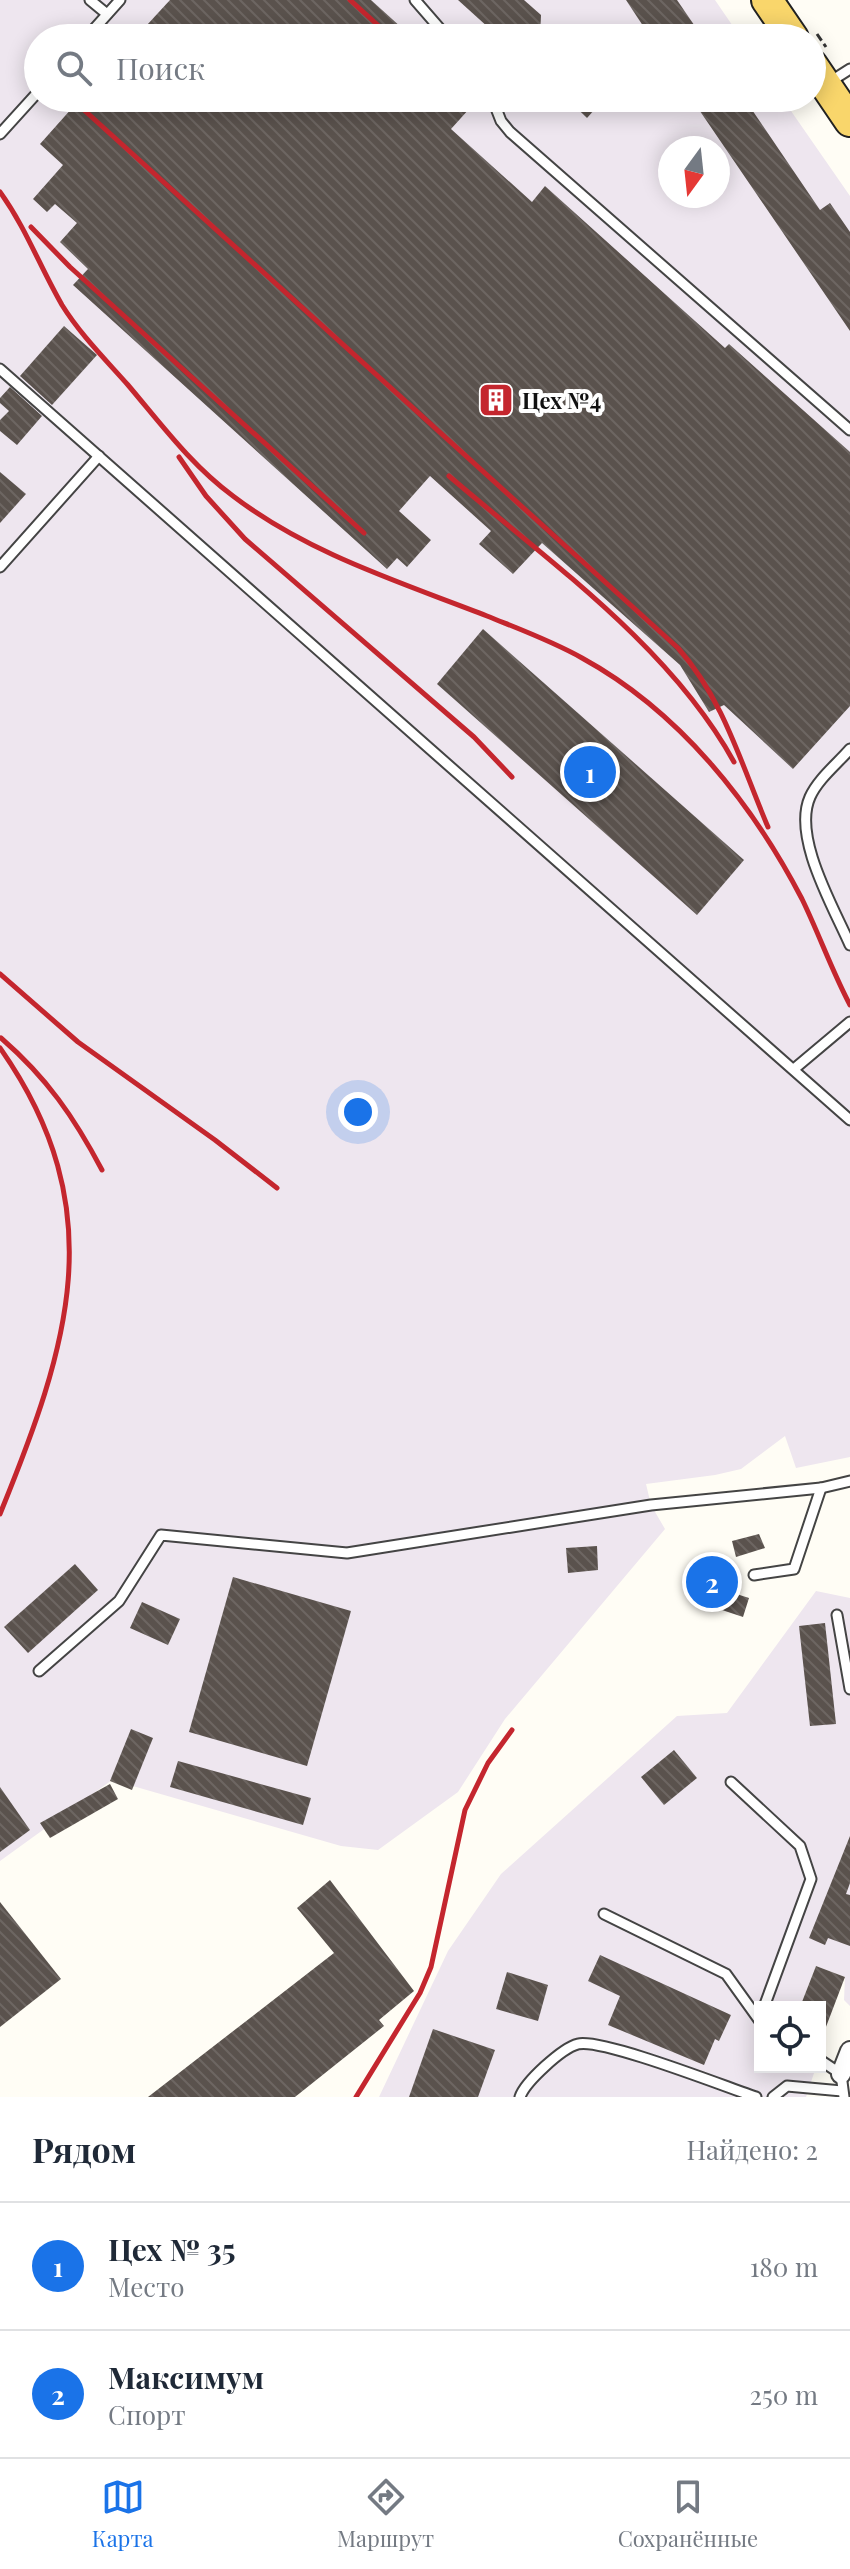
<!DOCTYPE html>
<html lang="ru">
<head>
<meta charset="utf-8">
<style>
	:root { --surface:#fff; --page:#f6f6f7; --text:#1f2937; --muted:#747a83; --line:#e0e1e3; --accent:#1a73e8 }
	body { margin:0; font-family:"Playfair Display",serif; background:var(--page); color:var(--text) }
	.controls { position:absolute; right:24px; bottom:24px; display:grid; overflow:hidden; border-radius:0px; box-shadow:0 4px 20px #0003 }
	.controls button { width:72px; height:72px; display:grid; place-items:center; padding:0; border:0; border-bottom:2px solid var(--line); background:var(--surface); color:var(--text); font:40px sans-serif }
	.compass { position:absolute; left:658px; top:136px; width:72px; height:72px; border-radius:50%; background:var(--surface); box-shadow:0 4px 20px #0003; rotate:195deg }
	.you { position:absolute; left:358px; top:1112px; width:28px; height:28px; margin:-20px; border:6px solid #fff; border-radius:50%; background:#1a73e8; box-shadow:0 0 0 12px #1a73e833 }
	.badge { display:grid; place-items:center; width:52px; height:52px; border-radius:50%; background:var(--accent); color:#fff; font-size:26px; font-weight:700 }
	.pin { position:absolute; translate:-50% -50%; border:4px solid #fff; box-shadow:0 2px 8px #0006 }
	.list { margin:0; padding:0; list-style:none }
	h2 { display:flex; justify-content:space-between; align-items:center; height:104px; margin:0; padding:0 32px; font-size:34px }
	h2 small { font-size:26px; font-weight:400; color:var(--muted) }
	.list li { display:grid; grid-template-columns:52px 1fr auto; gap:24px; align-items:center; box-sizing:border-box; height:128px; padding:0 32px; border-top:2px solid var(--line) }
	.list b { display:block; font-size:30px; white-space:nowrap }
	.list p { margin:0; font-size:26px; white-space:nowrap; color:var(--muted) }
	.list em { font-size:26px; font-style:normal; color:var(--muted) }
	.icon { flex:none; width:44px; height:44px; fill:none; stroke:currentColor; stroke-width:2; stroke-linecap:round; stroke-linejoin:round }
	.map { position:relative; flex:none; width:850px; height:2097px; overflow:hidden }
	.search { position:absolute; background:var(--surface); box-shadow:0 4px 20px #0003; left:24px; right:24px; top:24px; height:88px; display:flex; align-items:center; gap:20px; box-sizing:border-box; padding:0 28px; border-radius:44px; color:var(--muted); font-size:30px }
	.sheet { height:360px; background:var(--surface) }
	nav { display:flex; justify-content:space-around; align-items:center; box-sizing:border-box; height:112px; border-top:2px solid var(--line); background:var(--surface); font-size:22px; color:var(--muted) }
	nav a { display:grid; justify-items:center; gap:4px }
	nav .on { color:var(--accent) }
	.map>svg:first-child { display:block }
	.industrial { fill:#eee6ef; fill-rule:evenodd }
	.building { fill:url(#building-back-hatch) }
	.lines { fill:none; stroke-linecap:round; stroke-linejoin:round }
	.lane-casing { stroke:#444; stroke-width:13 }
	.street-casing { stroke:#444; stroke-width:22 }
	.primary-casing { stroke:#222; stroke-width:34 }
	.path { stroke:#333; stroke-width:3; stroke-dasharray:8 4; stroke-linecap:butt }
	.lane { stroke:#fff; stroke-width:9 }
	.street { stroke:#fff; stroke-width:18 }
	.primary { stroke:#f9d66b; stroke-width:30 }
	.rail { stroke:#c4262e; stroke-width:5 }
	.labels { text-anchor:middle; dominant-baseline:central; stroke-width:8; stroke-linejoin:round; paint-order:stroke }
	.poi-label { font-size:22px; font-weight:bold; fill:#111; stroke:#fff; text-anchor:start }
</style>
</head>
<body>
<div class="map">
<svg width="850" height="2097" viewBox="0 0 850 2097">
	<defs>
		<pattern id="building-back-hatch" width="6" height="6" patternUnits="userSpaceOnUse" patternTransform="scale(2)"><rect width="6" height="6" fill="#5a524d"/><path d="M-1 5l2 2M0 0l6 6M5-1l2 2" fill="none" stroke="#6d6662"/></pattern>
	</defs>
	<rect width="100%" height="100%" fill="#fffdf5"/>
	<!-- industrial -->
	<g class="industrial">
		<path d="M 0,0 L 715,0 L 741,38 L 38,38 L 38,98 L 782,98 L 850,196 L 850,1457 L 796,1468 L 785,1436 L 741,1469 L 715,1475 L 646,1484 L 651,1505 L 665,1529 L 505,1719 L 458,1792 L 378,1850 L 341,1846 L 112,1780 L 0,1861 ZM 670,148 L 718,148 L 718,196 L 670,196 Z"/>
		<path d="M 816,1591 L 850,1598 L 850,2006 L 844,2000 L 845,1977 L 816,1966 L 800,2007 L 760,2007 L 760,2067 L 816,2067 L 806,2097 L 379,2097 L 448,1951 L 501,1874 L 677,1716 L 727,1713 Z"/>
	</g>
	<!-- building -->
	<g class="building">
		<path d="M 170,0 L 371,0 L 413,38 L 135,38 Z"/>
		<path d="M 458,0 L 524,0 L 541,15 L 540,38 L 500,38 Z"/>
		<path d="M 626,0 L 677,0 L 703,38 L 651,38 Z"/>
		<path d="M 81,98 L 479,98 L 451,129 L 532,202 L 545,186 L 725,348 L 729,344 L 850,452 L 850,706 L 793,769 L 724,705 L 709,712 L 680,665 L 542,543 L 513,574 L 479,544 L 491,531 L 430,476 L 399,511 L 431,540 L 407,567 L 397,558 L 387,569 L 73,285 L 88,269 L 60,242 L 77,223 L 55,204 L 47,212 L 33,199 L 63,165 L 40,144 Z"/>
		<path d="M 566,98 L 605,98 L 587,118 Z"/>
		<path d="M 691,98 L 744,98 L 820,210 L 830,203 L 850,232 L 850,331 Z"/>
		<path d="M 64,326 L 97,355 L 52,405 L 20,376 Z"/>
		<path d="M 10,387 L 42,416 L 17,445 L 0,431 L 0,420 L 9,411 L 0,403 L 0,398 Z"/>
		<path d="M 0,472 L 26,494 L 0,523 Z"/>
		<path d="M 483,629 L 744,860 L 697,915 L 437,684 Z"/>
		<path d="M 759,1534 L 765,1548 L 736,1557 L 732,1541 Z"/>
		<path d="M 597,1546 L 598,1570 L 568,1573 L 566,1548 Z"/>
		<path d="M 75,1564 L 98,1590 L 28,1653 L 4,1627 Z"/>
		<path d="M 700,1567 L 726,1576 L 721,1589 L 749,1598 L 743,1617 L 689,1599 Z"/>
		<path d="M 233,1577 L 351,1611 L 307,1766 L 189,1732 Z"/>
		<path d="M 142,1602 L 180,1619 L 168,1645 L 130,1628 Z"/>
		<path d="M 825,1623 L 836,1724 L 810,1726 L 799,1626 Z"/>
		<path d="M 131,1729 L 153,1738 L 132,1790 L 110,1781 Z"/>
		<path d="M 674,1750 L 697,1778 L 664,1805 L 641,1777 Z"/>
		<path d="M 178,1761 L 311,1798 L 303,1825 L 170,1787 Z"/>
		<path d="M 110,1784 L 118,1799 L 50,1838 L 40,1823 Z"/>
		<path d="M 0,1787 L 30,1830 L 0,1852 Z"/>
		<path d="M 850,1836 L 850,1883 L 846,1894 L 850,1895 L 850,1946 L 828,1938 L 825,1945 L 809,1938 Z"/>
		<path d="M 330,1880 L 414,1991 L 379,2020 L 384,2026 L 295,2097 L 148,2097 L 334,1953 L 297,1908 Z"/>
		<path d="M 0,1902 L 61,1979 L 0,2027 Z"/>
		<path d="M 600,1955 L 731,2015 L 719,2041 L 715,2039 L 704,2065 L 608,2025 L 620,1996 L 588,1981 Z"/>
		<path d="M 816,1966 L 845,1977 L 821,2040 L 820,2007 L 800,2007 Z"/>
		<path d="M 507,1972 L 548,1985 L 538,2021 L 496,2009 Z"/>
		<path d="M 433,2029 L 495,2050 L 478,2097 L 409,2097 Z"/>
	</g>
	<g class="lines">
		<!-- lane casing -->
		<g class="lane-casing">
			<g id="lane">
				<path d="M 90,0 L 107,14"/>
				<path d="M 415,0 L 448,38"/>
				<path d="M 86,38 L 120,0"/>
				<path d="M 828,83 L 850,69"/>
				<path d="M 492,98 L 501,121 L 510,132 L 850,430"/>
				<path d="M 0,134 L 38,92"/>
				<path d="M 0,369 L 850,1120"/>
				<path d="M 0,567 L 99,456"/>
				<path d="M 850,749 C 837,764 818,779 810,797 C 792,837 834,908 850,945"/>
				<path d="M 794,1069 L 850,1022"/>
				<path d="M 754,1575 L 794,1569 L 821,1488"/>
				<path d="M 837,1615 L 850,1689"/>
				<path d="M 39,1671 L 119,1601 L 161,1535 L 347,1553 L 651,1505 L 821,1488 L 850,1481"/>
				<path d="M 731,1782 L 800,1846 L 811,1879 L 764,2007"/>
				<path d="M 604,1914 L 726,1974 L 759,2020"/>
				<path d="M 820,2060 L 841,2074 L 844,2097"/>
				<path d="M 520,2097 C 525,2082 562,2048 578,2044 C 602,2038 726,2087 756,2097"/>
				<path d="M 773,2097 L 787,2086 L 842,2091"/>
			</g>
		</g>
		<!-- street casing -->
		<g class="street-casing">
			<path id="street" d="M 841,2074 L 850,2051"/>
		</g>
		<!-- primary casing -->
		<g class="primary-casing">
			<g id="primary">
				<path d="M 767,0 L 793,38"/>
				<path d="M 812,65 L 850,121"/>
			</g>
		</g>
		<!-- path -->
		<path class="path" d="M 817,34 L 826,47"/>
		<!-- lane -->
		<use href="#lane" class="lane"/>
		<!-- street -->
		<use href="#street" class="street"/>
		<!-- primary -->
		<use href="#primary" class="primary"/>
		<!-- rail -->
		<g class="rail">
			<path d="M 350,0 L 392,38"/>
			<path d="M 84,110 L 678,648 C 724,700 741,764 768,827"/>
			<path d="M 0,192 C 26,228 40,267 62,305 C 80,334 105,359 128,385 C 161,424 192,466 233,496 C 309,554 400,582 487,616 C 519,629 552,641 582,658 C 679,711 752,803 802,899 C 819,934 832,971 850,1005"/>
			<path d="M 31,227 L 70,267 L 364,533"/>
			<path d="M 179,457 L 206,496 L 245,539 L 474,737 L 512,777"/>
			<path d="M 449,476 C 548,561 670,646 734,762"/>
			<path d="M 0,974 L 78,1042 L 215,1140 L 277,1188"/>
			<path d="M 1,1038 C 47,1078 74,1117 102,1170"/>
			<path d="M 0,1048 C 114,1210 68,1347 0,1514"/>
			<path d="M 356,2097 L 420,1993 L 431,1967 L 465,1810 L 488,1763 L 512,1730"/>
		</g>
	</g>
	<!-- icons -->
	<defs>
		<g id="building-square" transform="scale(1.8)"><rect x="-9" y="-9" width="18" height="18" rx="4" fill="#c4262e" stroke="#fff"/><path d="M-4-6H4V6H1V3H-1V6H-4ZM-2.5-4.3h1.7v1.8h-1.7ZM.8-4.3h1.7v1.8H.8ZM-2.5-1h1.7V.8h-1.7ZM.8-1h1.7V.8H.8Z" fill="#fff"/></g>
	</defs>
	<g fill-rule="evenodd">
		<use href="#building-square" x="496" y="400"/>
	</g>
	<g class="labels">
		<!-- poi labels -->
		<g class="poi-label">
			<text x="522" y="400">Цех №4</text>
		</g>
	</g>
</svg>
<div class="controls">
<button><svg class="icon" aria-label="locate" viewBox="0 0 24 24"><circle cx="12" cy="12" r="6"/><path d="M12 2v4M12 18v4M2 12h4M18 12h4"/></svg></button>
</div>
<svg class="compass" viewBox="-18 -18 36 36"><path d="M0-13l5 13h-10z" fill="#e53935"/><path d="M0 13l5-13h-10z" fill="#747a83"/></svg>
<div class="you"></div>
<div class="pin badge" style="left:590px;top:772px">1</div>
<div class="pin badge" style="left:712px;top:1582px">2</div>
<div class="search"><svg class="icon" aria-label="search" viewBox="0 0 24 24"><circle cx="10" cy="10" r="6"/><path d="M15 15l6 6"/></svg>Поиск</div>
</div>
<section class="sheet">
<h2>Рядом<small>Найдено: 2</small></h2>
<ul class="list">
<li><span class="badge">1</span><div><b>Цех № 35</b><p>Место</p></div><em>180 m</em></li>
<li><span class="badge">2</span><div><b>Максимум</b><p>Спорт</p></div><em>250 m</em></li>
</ul>
</section>
<nav>
<a class="on"><svg class="icon" aria-label="map" viewBox="0 0 24 24"><path d="M3 6l6-2 6 2 6-2v14l-6 2-6-2-6 2zM9 4v14M15 6v14"/></svg>Карта</a>
<a><svg class="icon" aria-label="directions" viewBox="0 0 24 24"><path d="M12 3l9 9-9 9-9-9zM9 14v-3h6M13 9l2 2-2 2"/></svg>Маршрут</a>
<a><svg class="icon" aria-label="saved" viewBox="0 0 24 24"><path d="M7 4h10v16l-5-4-5 4z"/></svg>Сохранённые</a>
</nav>
</body>
</html>
